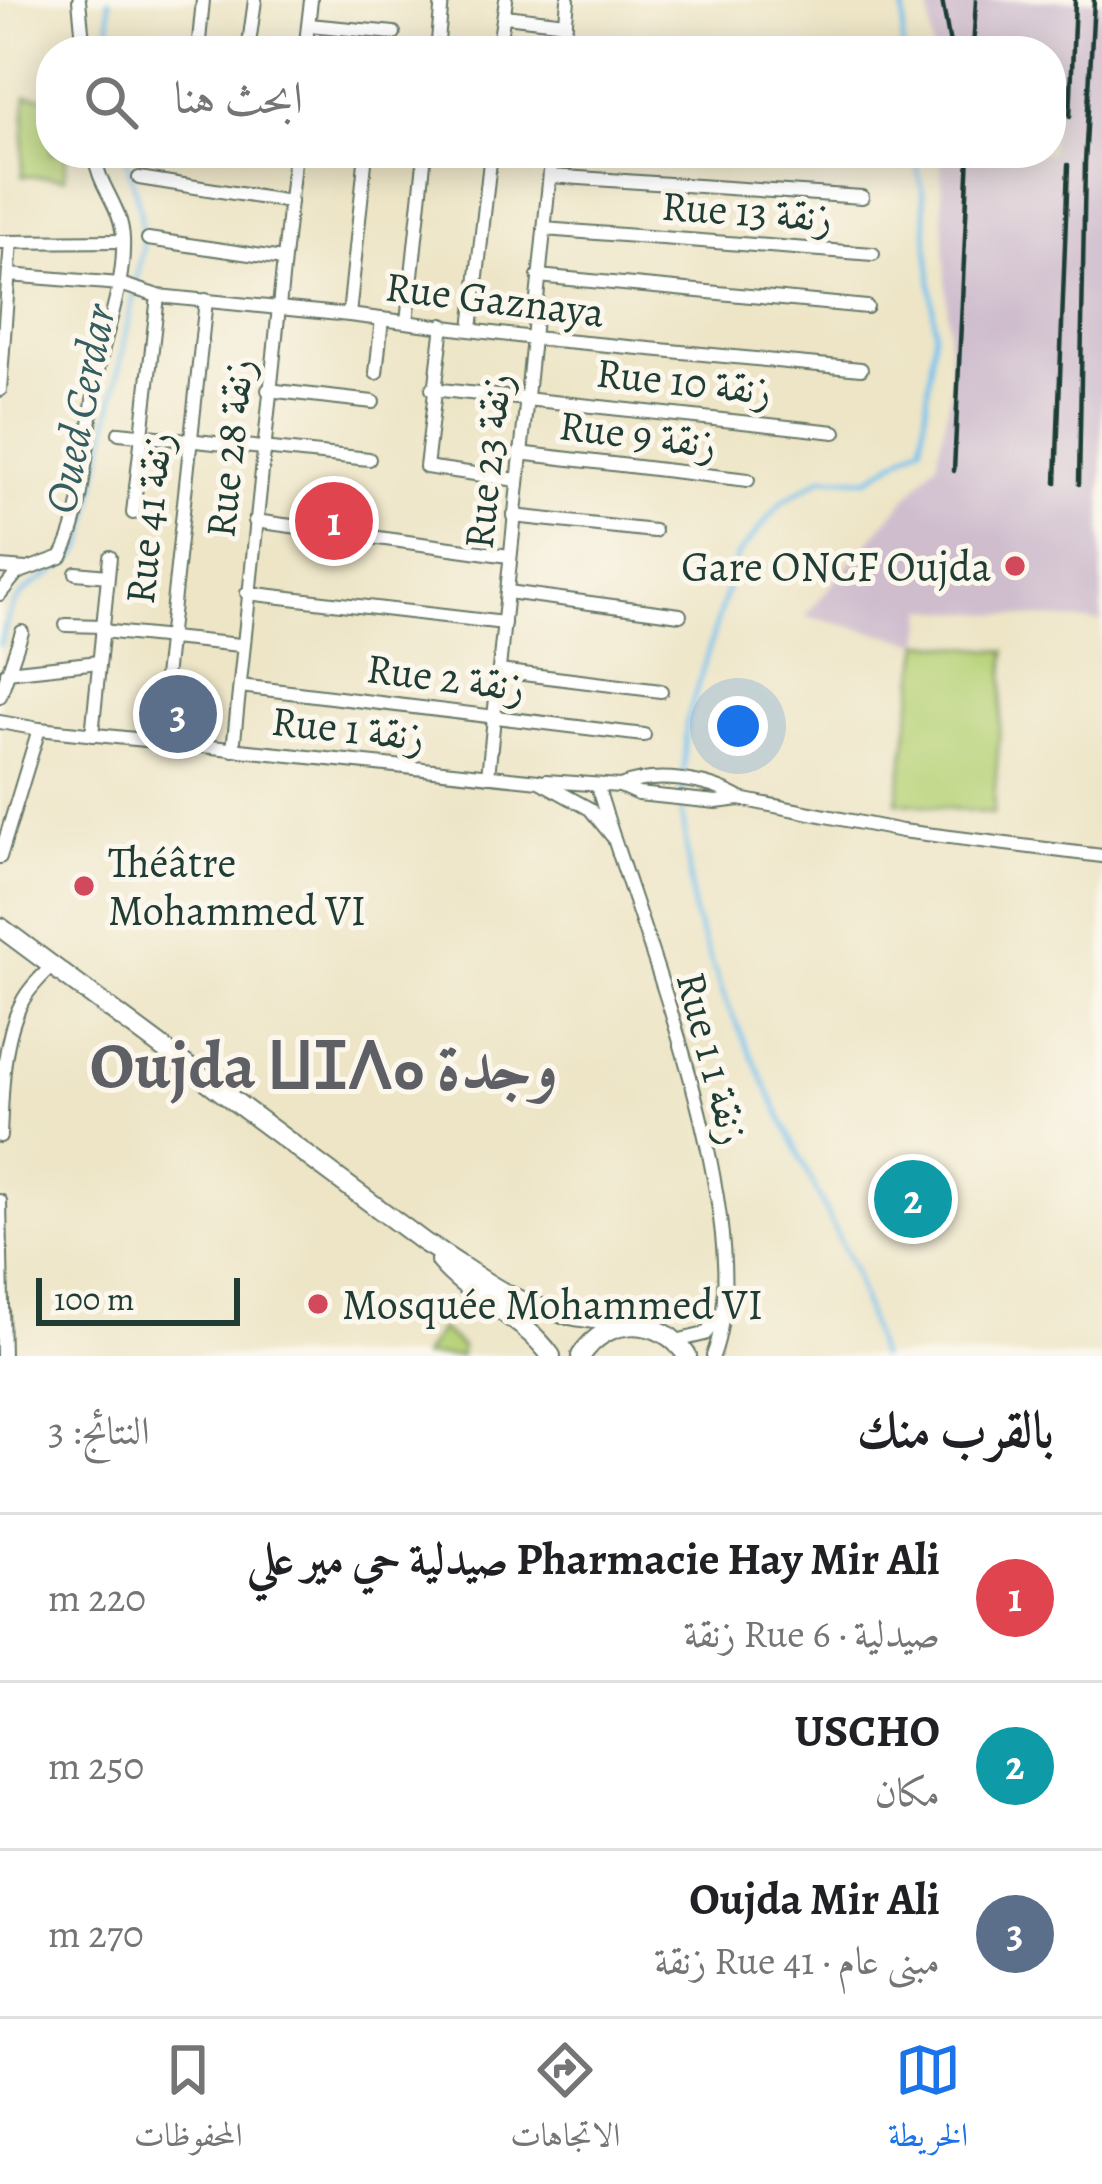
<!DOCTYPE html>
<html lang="ar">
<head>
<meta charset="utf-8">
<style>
	:root { --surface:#fff; --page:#f6f6f6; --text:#202124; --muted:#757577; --line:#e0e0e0; --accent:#1a73e8 }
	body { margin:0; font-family:Alegreya,Amiri,"Noto Sans Tifinagh",serif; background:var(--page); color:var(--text); direction:rtl }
	.scale { position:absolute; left:36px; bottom:30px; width:204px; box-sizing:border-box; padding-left:12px; border:6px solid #1f3d34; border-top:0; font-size:33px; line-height:42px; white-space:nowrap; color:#1f3d34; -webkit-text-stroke:9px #fbf7ec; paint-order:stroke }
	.you { position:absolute; left:738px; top:726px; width:42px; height:42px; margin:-30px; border:9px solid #fff; border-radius:50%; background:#1a73e8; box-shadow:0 0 0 18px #1a73e833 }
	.badge { display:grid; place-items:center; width:78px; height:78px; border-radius:50%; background:var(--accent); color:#fff; font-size:39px; font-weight:700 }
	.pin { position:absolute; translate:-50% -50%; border:6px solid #fff; box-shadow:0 3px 12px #0006 }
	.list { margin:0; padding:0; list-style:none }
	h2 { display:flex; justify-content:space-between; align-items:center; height:156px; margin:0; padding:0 48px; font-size:51px }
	h2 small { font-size:39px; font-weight:400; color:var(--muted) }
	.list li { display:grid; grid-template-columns:78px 1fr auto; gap:36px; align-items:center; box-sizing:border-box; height:168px; padding:0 48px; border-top:3px solid var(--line) }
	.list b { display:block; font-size:45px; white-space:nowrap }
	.list p { margin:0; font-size:39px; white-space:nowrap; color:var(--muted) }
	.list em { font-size:39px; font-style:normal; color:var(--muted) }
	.icon { flex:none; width:66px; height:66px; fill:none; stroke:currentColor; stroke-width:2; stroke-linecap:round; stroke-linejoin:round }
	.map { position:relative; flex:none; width:1102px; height:1356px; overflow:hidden; direction:ltr }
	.search { position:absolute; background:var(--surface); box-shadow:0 6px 30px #0003; left:36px; right:36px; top:36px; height:132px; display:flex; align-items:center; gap:30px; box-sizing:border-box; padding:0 42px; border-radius:48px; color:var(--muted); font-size:45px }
	.sheet { height:660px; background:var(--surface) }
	nav { display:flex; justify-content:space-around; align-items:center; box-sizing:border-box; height:168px; border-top:3px solid var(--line); background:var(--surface); font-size:33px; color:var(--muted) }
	nav a { display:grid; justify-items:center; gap:6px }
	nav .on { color:var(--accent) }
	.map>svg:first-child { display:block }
	.industrial { fill:#cfbdce }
	.green { fill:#b6d176; stroke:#6a8755; stroke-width:3 }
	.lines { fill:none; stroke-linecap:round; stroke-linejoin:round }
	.stream { stroke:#73c1ed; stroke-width:4.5 }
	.street-casing { stroke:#677867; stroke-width:16 }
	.primary-casing { stroke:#677867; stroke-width:22 }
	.street { stroke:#fff; stroke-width:12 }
	.primary { stroke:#fff; stroke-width:18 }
	.rail { stroke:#1f3d34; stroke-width:4.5 }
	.poi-dot { fill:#d1495b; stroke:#fbf7ec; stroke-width:4.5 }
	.labels { text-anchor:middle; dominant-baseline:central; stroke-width:10; stroke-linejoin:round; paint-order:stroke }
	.street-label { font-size:42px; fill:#1f3d34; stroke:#fbf7ec }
	.poi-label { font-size:42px; fill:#1f3d34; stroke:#fbf7ec; text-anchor:start }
	.water-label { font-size:45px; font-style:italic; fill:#345e62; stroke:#fbf7ec }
	.town-label { font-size:66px; font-weight:bold; fill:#5e6066; stroke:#fbf7ec }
</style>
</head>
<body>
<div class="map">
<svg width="1102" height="1356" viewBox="0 0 1102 1356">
	<rect width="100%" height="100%" fill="#fbf7ec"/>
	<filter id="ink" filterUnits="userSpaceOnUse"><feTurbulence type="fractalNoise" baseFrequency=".00833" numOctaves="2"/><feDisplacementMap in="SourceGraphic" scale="24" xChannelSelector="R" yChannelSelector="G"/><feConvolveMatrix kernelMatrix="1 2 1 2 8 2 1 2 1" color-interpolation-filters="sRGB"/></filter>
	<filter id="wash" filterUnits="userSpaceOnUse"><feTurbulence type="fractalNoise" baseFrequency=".004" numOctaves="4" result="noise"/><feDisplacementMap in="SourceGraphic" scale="48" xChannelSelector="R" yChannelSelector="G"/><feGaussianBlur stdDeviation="2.7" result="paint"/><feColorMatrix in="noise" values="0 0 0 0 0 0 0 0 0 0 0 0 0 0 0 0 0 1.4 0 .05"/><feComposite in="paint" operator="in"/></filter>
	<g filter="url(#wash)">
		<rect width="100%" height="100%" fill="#ede5c6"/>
		<!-- industrial -->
		<path class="industrial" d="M 928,0 L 1102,0 L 1102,622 L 926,609 L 921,643 L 805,616 L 937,462 L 951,388 L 940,153 L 1051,153 L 1051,51 L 933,51 Z"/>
		<!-- green -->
		<g class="green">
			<path d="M 26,96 L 51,97 L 51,153 L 66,153 L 65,178 L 22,176 Z"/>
			<path d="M 921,643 L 1006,651 L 993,814 L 897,802 Z"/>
			<path d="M 440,1329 L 462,1347 L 460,1356 L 423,1356 Z"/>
		</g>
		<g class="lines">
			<!-- stream -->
			<g class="stream">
				<path d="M 109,0 L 110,51"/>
				<path d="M 902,51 L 905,0"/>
				<path d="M 0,644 C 4,632 7,618 13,607 C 29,576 70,574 85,542 L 143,247 L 140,209 L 125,153"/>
				<path d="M 879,1356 L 853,1268 L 727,1004 L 694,915 L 682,810 L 686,724 L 737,556 L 782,502 L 823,477 L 868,479 L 922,444 L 935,329 L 923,193 L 914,153"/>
			</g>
		</g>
	</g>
	<g filter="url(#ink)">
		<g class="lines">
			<!-- street casing -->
			<g class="street-casing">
				<g id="street">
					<path d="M 79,0 L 84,51"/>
					<path d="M 505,16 L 566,23"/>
					<path d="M 309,25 L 394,33"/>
					<path d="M 198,51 L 203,0"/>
					<path d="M 248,51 L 255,0"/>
					<path d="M 305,51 L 311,0"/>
					<path d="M 437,51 L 442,0"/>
					<path d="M 498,51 L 506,0"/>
					<path d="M 563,51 L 568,0"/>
					<path d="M 550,176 L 862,197"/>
					<path d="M 139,178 L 290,202"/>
					<path d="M 544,229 L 873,254"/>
					<path d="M 148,239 L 283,259"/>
					<path d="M 0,242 L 123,241"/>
					<path d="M 9,275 L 120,284 L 158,296 L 349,315 L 533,338 L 861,369"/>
					<path d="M 538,276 L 867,307"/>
					<path d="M 349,315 L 366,153"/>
					<path d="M 407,322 L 425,153"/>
					<path d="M 443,325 L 426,467 L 517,480"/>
					<path d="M 471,329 L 491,153"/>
					<path d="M 376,373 L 382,319"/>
					<path d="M 432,389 L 835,432"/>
					<path d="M 0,390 L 11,242"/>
					<path d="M 268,390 L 373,402"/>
					<path d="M 119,433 L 369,459"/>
					<path d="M 519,453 L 748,480"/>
					<path d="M 133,513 L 158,296"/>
					<path d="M 513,516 L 654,531"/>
					<path d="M 255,521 L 509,556"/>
					<path d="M 0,567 L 26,569"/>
					<path d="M 76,573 L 108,576"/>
					<path d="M 508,592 L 680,615"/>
					<path d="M 247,593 L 504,623"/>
					<path d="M 0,594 L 17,573 L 61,557 C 86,514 87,427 97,375 C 105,330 125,286 123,239 C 122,206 98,187 94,153"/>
					<path d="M 66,625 L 103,626"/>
					<path d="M 102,631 L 240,645"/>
					<path d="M 499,671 L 661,691"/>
					<path d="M 7,672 L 99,662"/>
					<path d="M 240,686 L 644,735"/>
					<path d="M 0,696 L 22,632"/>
					<path d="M 0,722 L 39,729 L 539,781 L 590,809 L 612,836"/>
					<path d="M 92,735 L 110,557"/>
					<path d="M 158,742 L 206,300"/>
					<path d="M 233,750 L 295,153"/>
					<path d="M 488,776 L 552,153"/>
					<path d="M 546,781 L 620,786 L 638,794 L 716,802 L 740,799 L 902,831 L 1102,856"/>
					<path d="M 597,785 C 637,922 763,1224 713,1356"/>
					<path d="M 620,786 C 655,772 707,779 739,798"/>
					<path d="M 0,857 L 39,729"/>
					<path d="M 0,1136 C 2,1094 2,1040 22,1002 C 29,988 42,976 53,965"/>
					<path d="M 0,1201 L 3,1356"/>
					<path d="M 676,1341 L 705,1334 L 721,1314"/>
				</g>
			</g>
			<!-- primary casing -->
			<g class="primary-casing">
				<g id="primary">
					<path d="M 0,927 L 425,1243 C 453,1259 478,1279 506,1294 C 547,1315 591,1319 635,1324"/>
					<path d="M 440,1261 C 471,1298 523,1316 551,1356"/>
					<path d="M 581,1356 C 607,1315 661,1315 687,1356"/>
				</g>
			</g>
			<!-- street -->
			<use href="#street" class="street"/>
			<!-- primary -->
			<use href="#primary" class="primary"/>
			<!-- rail -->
			<g class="rail">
				<path d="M 942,0 L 951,50"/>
				<path d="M 973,51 L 976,0"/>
				<path d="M 1070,117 L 1075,0"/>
				<path d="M 954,471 L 969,153"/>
				<path d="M 1056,483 L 1068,165"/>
				<path d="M 1079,484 L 1085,163 L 1094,0"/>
			</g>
		</g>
	</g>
	<!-- markers -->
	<g class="poi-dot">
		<circle cx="1015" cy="566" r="12"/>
		<circle cx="84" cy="886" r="12"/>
		<circle cx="318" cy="1304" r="12"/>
	</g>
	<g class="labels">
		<!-- street labels -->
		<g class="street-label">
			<text transform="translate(747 211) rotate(4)">Rue 13 زنقة</text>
			<text transform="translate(495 299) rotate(7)">Rue Gaznaya</text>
			<text transform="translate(684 381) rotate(6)">Rue 10 زنقة</text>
			<text transform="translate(638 434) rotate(7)">Rue 9 زنقة</text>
			<text transform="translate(229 448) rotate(-84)">Rue 28 زنقة</text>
			<text transform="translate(487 461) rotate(-84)">Rue 23 زنقة</text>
			<text transform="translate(148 518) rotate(-84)">Rue 41 زنقة</text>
			<text transform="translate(446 677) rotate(7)">Rue 2 زنقة</text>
			<text transform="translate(348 728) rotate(6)">Rue زنقة 1</text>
			<text transform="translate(713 1058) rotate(75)">Rue 1 زنقة 1</text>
		</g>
		<!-- poi labels -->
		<g class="poi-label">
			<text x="991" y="566" text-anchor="end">Gare ONCF Oujda</text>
			<text x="108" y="862">Théâtre<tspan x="108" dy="48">Mohammed VI</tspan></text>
			<text x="342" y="1304">Mosquée Mohammed VI</text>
		</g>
		<!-- water labels -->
		<g class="water-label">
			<text transform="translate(80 409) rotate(-79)">Oued Cerdar</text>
		</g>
		<!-- town labels -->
		<g class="town-label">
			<text x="324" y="1066">Oujda ⵡⵊⴷⴰ وجدة</text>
		</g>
	</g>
</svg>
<div class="scale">100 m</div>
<div class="you"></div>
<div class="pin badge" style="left:334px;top:521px;background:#e0444e">1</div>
<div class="pin badge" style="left:913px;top:1199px;background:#0f9aa8">2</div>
<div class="pin badge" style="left:178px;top:714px;background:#5c6f8a">3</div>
<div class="search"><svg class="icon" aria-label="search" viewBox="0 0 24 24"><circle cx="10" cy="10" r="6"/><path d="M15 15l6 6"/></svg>ابحث هنا</div>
</div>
<section class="sheet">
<h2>بالقرب منك<small>النتائج: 3</small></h2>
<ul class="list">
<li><span class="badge" style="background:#e0444e">1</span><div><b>Pharmacie Hay Mir Ali صيدلية حي مير علي</b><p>صيدلية · Rue 6 زنقة</p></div><em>220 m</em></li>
<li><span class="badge" style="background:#0f9aa8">2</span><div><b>USCHO</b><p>مكان</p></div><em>250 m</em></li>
<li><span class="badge" style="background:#5c6f8a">3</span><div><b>Oujda Mir Ali</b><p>مبنى عام · Rue 41 زنقة</p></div><em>270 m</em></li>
</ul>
</section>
<nav>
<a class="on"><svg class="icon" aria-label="map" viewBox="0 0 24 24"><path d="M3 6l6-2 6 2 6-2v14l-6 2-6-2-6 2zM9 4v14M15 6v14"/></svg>الخريطة</a>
<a><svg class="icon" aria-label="directions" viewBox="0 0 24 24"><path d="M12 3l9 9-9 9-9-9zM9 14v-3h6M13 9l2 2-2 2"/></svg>الاتجاهات</a>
<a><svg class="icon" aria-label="saved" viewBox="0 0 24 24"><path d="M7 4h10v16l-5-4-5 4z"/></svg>المحفوظات</a>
</nav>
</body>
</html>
